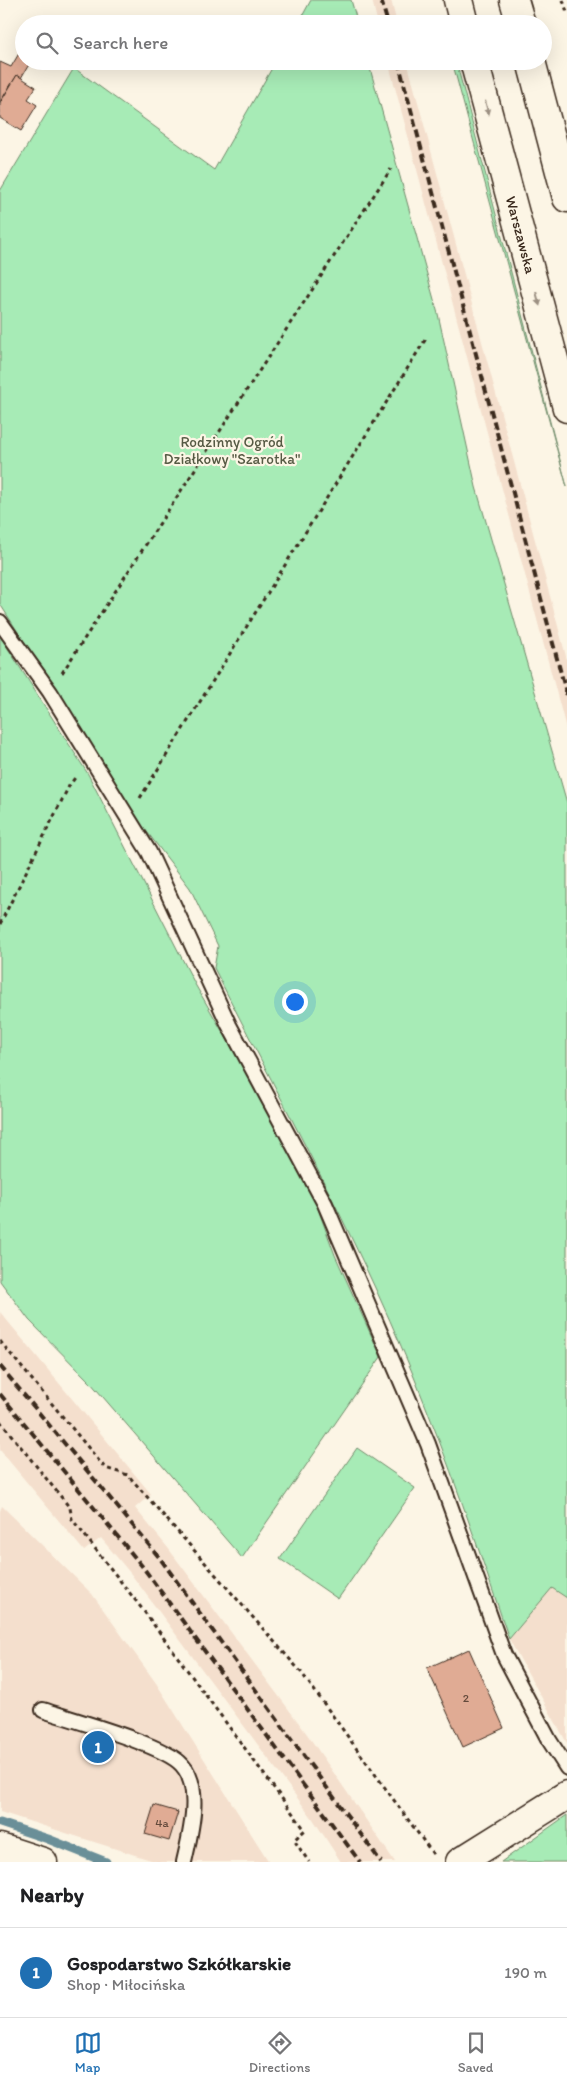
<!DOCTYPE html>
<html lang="en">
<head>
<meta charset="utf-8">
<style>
	:root { --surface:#fff; --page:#f6f6f6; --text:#202124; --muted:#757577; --line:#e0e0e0; --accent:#1f6fb2 }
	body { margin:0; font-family:Itim,sans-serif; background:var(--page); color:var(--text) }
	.you { position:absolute; left:294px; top:1001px; width:18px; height:18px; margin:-12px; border:4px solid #fff; border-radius:50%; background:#1a73e8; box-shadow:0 0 0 8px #1a73e833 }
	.badge { display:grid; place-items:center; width:32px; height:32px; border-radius:50%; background:var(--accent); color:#fff; font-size:16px; font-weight:700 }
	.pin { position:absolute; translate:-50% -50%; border:2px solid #fff; box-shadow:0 1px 5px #0006 }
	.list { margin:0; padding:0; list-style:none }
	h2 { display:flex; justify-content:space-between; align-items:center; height:65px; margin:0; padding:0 20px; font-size:21px }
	h2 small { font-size:16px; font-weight:400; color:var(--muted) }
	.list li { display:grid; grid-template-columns:32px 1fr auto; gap:15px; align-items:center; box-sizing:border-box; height:90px; padding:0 20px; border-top:1px solid var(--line) }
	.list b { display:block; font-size:19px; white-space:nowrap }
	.list p { margin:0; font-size:16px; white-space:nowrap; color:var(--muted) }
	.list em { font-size:16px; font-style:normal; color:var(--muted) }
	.icon { flex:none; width:28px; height:28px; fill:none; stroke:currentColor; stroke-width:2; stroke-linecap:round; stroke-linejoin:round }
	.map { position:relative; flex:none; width:567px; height:1862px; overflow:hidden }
	.search { position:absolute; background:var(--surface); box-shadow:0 5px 20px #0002; left:15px; right:15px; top:15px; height:55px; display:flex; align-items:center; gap:12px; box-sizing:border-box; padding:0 18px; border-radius:28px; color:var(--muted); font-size:19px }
	.sheet { height:155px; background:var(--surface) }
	nav { display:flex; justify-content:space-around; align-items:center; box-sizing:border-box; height:70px; border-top:1px solid var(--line); background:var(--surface); font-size:14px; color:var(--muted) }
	nav a { display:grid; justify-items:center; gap:2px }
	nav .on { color:var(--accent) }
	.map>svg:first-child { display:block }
	.built { fill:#f4dfcd }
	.green { fill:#a7ebb6; stroke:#718a6a }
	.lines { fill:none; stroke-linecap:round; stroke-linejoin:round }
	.stream { stroke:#6a8f98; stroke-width:9 }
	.building { fill:#e0ab94; stroke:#3b2a1e }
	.lane-casing { stroke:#3b2a1e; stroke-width:18 }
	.secondary-casing { stroke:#3b2a1e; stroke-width:31 }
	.path { stroke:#3b2a1e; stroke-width:3; stroke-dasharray:4 4; stroke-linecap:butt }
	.lane { stroke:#fcf5e5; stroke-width:14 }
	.secondary { stroke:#fcf5e5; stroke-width:28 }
	.rail { stroke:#3b2a1e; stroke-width:4; stroke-dasharray:8 4; stroke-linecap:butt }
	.oneway { fill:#9c9082 }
	.labels { text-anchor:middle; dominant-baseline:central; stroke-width:4.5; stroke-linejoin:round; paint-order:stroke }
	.number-label { font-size:12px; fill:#644a3c }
	.street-label { font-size:15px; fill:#3b2a1e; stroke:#fcf5e5 }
	.park-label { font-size:15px; fill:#565a44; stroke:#fcf5e5 }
</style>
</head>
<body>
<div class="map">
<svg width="567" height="1862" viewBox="0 0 567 1862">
	<rect width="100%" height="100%" fill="#fcf5e5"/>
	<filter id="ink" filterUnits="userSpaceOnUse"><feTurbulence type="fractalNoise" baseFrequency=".02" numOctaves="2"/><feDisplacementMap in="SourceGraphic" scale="10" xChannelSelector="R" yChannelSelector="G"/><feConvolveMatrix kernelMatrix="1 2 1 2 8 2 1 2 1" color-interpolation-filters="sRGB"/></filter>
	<g filter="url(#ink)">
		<!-- built -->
		<g class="built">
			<path d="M 372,0 L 391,0 L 397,24 L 378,24 Z"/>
			<path d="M 388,61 L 407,61 L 567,660 L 567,732 Z"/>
			<path d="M 0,1312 L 151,1494 L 135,1508 L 168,1548 L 307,1734 L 395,1862 L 341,1862 L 313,1819 L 131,1574 L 101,1538 L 84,1551 L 0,1450 Z"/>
			<path d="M 2,1506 L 92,1594 L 156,1683 L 269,1862 L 157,1862 L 0,1812 L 0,1511 Z"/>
			<path d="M 552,1587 L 567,1598 L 567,1743 L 509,1639 Z"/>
		</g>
		<!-- green -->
		<g class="green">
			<path d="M 311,0 L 351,0 L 358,24 L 298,24 Z"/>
			<path d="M 276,61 L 368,61 L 438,314 L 476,487 L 567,803 L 567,1598 L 552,1588 L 509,1639 C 479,1549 448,1460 412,1372 C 355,1234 281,1101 214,968 L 218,946 L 190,888 L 141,824 L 0,604 L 0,191 L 74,68 L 214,170 Z"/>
			<path d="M 452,61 L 456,61 L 567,487 Z"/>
			<path d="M 0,636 L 88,774 L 196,986 L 267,1108 L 315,1201 L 335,1255 L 381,1357 L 242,1558 L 90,1382 L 29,1320 L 0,1281 Z"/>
			<path d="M 357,1448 L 415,1488 L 338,1599 L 280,1559 Z"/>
			<path d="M 567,1815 L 567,1862 L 501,1862 Z"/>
		</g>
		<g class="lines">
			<!-- stream -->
			<path class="stream" d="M 0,1823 L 48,1839 L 106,1862"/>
		</g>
		<!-- building -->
		<g class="building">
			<path d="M 24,45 L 24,61 L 31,61 L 21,78 L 17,75 L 0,102 L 0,62 L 11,67 Z"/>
			<path d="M 17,75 L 36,87 L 28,99 L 37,105 L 21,131 L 0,118 L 0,103 Z"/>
			<path d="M 469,1649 L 504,1728 L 463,1747 L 427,1668 Z"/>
			<path d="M 154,1805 L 178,1812 L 169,1841 L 145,1834 Z"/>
		</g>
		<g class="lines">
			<!-- lane casing -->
			<g class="lane-casing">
				<g id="lane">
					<path d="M 0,622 L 50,692 L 149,852 L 229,1025 L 325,1204 L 428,1444 L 504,1655 L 549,1740 L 567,1768"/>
					<path d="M 43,1710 C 73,1720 165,1745 182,1765 C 203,1788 190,1835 184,1862"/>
				</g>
			</g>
			<!-- secondary casing -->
			<g class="secondary-casing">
				<g id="secondary">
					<path d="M 458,0 L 464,24"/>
					<path d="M 514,0 L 521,24"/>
					<path id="s1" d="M 474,61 L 567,408"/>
					<path d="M 531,61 L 567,198"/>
					<path d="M 0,1848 L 43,1862"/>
					<path d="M 460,1862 L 567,1795"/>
				</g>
			</g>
			<!-- path -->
			<g class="path">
				<path d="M 563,0 L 567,12"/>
				<path d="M 62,673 L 391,169"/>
				<path d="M 140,798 L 427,337"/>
				<path d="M 0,924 L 69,786 L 77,775"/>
				<path d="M 0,1341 L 105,1468 L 128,1475 L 301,1672 L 433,1854"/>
				<path d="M 0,1421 L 70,1508 L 72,1519 L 143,1610 L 305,1830 L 294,1840 L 309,1862"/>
			</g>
			<!-- lane -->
			<use href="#lane" class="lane"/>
			<!-- secondary -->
			<use href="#secondary" class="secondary"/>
			<!-- rail -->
			<g class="rail">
				<path d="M 381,0 L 388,24"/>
				<path d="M 398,61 L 567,696"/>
				<path d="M 0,1366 L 159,1557 L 381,1862"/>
				<path d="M 0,1394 L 142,1566 L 360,1862"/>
			</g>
		</g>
		<!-- one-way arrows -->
		<defs><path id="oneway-solid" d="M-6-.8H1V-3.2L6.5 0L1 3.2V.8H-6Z" transform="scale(1.25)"/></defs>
		<g class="oneway">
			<use href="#oneway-solid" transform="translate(487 108) rotate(75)"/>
			<use href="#oneway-solid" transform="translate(538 299) rotate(75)"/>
		</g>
	</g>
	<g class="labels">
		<!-- number labels -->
		<g class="number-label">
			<text x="466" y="1698">2</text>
			<text x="162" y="1823">4a</text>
		</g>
		<!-- street labels -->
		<g class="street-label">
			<text stroke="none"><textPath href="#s1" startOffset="180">Warszawska</textPath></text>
		</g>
		<!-- park labels -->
		<g class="park-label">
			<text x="232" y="442">Rodzinny Ogród<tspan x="232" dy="17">Działkowy "Szarotka"</tspan></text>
		</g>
	</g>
</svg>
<div class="you"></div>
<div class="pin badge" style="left:98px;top:1747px">1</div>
<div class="search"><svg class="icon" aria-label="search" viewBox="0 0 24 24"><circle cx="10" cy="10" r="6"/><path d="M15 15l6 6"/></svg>Search here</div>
</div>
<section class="sheet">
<h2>Nearby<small></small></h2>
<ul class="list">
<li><span class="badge">1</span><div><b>Gospodarstwo Szkółkarskie</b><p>Shop · Miłocińska</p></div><em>190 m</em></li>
</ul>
</section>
<nav>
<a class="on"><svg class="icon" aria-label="map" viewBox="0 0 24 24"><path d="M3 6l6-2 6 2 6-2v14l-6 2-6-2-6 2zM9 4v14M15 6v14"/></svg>Map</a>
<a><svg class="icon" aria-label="directions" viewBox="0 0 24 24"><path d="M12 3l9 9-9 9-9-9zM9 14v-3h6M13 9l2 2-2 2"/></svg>Directions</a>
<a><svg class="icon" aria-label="saved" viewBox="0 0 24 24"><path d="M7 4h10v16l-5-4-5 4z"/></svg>Saved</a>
</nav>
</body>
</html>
